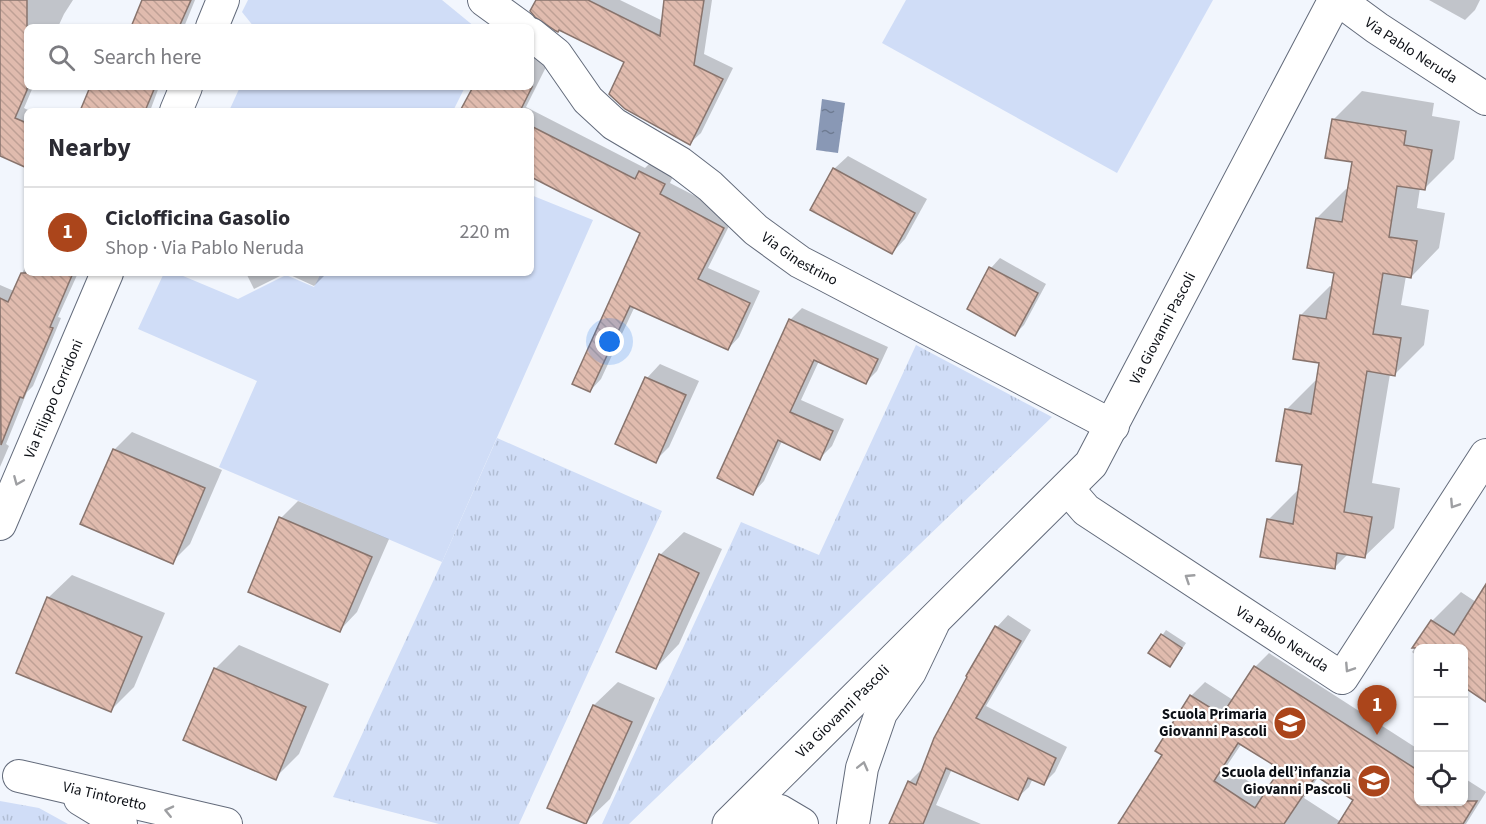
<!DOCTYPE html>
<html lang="en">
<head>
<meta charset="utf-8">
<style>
	:root { --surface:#fff; --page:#f7f7f7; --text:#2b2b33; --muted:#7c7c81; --line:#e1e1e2; --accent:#ab451b }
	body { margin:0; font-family:"Source Sans 3",sans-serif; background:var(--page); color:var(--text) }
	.controls { position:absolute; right:18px; bottom:18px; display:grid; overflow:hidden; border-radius:9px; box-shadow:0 2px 4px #0004 }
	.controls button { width:54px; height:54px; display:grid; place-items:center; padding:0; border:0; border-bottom:2px solid var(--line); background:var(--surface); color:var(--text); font:30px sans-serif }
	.you { position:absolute; left:610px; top:342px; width:21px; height:21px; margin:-15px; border:4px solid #fff; border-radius:50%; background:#1a73e8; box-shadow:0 0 0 9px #1a73e833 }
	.badge { display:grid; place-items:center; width:39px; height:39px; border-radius:50%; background:var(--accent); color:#fff; font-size:20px; font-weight:700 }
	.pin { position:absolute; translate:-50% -50px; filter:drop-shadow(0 2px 3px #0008) }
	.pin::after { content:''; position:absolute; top:32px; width:21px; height:18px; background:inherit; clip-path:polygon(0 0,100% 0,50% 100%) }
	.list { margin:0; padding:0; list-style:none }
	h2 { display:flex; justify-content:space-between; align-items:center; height:78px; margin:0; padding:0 24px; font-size:26px }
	h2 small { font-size:20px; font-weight:400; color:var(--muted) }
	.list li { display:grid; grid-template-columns:39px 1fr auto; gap:18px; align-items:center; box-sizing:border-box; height:90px; padding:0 24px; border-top:2px solid var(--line) }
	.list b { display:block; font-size:22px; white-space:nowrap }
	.list p { margin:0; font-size:20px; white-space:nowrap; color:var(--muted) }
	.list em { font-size:20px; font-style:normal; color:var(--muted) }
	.icon { flex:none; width:33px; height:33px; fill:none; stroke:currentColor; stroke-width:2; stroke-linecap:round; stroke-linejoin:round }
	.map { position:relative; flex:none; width:1486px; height:824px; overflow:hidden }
	.search { position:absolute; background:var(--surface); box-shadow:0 2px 4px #0004; left:24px; top:24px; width:510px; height:66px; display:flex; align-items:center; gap:15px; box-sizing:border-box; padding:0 21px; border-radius:9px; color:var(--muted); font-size:22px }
	.panel { position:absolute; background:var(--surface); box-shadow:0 2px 4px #0004; left:24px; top:108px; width:510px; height:168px; border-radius:9px }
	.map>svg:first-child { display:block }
	.grass { fill:url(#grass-tufts) }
	.park { fill:#d0ddf7 }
	.water { fill:url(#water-ripples) }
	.shadow { fill:#0003; fill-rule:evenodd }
	.building { fill:url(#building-back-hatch); stroke:#88746d; stroke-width:1.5; fill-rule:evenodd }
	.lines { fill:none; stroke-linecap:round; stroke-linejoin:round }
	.minor-casing { stroke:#636b7b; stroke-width:34 }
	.tertiary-casing { stroke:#636b7b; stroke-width:35 }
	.minor { stroke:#fff; stroke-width:32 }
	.tertiary { stroke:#fff; stroke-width:33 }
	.oneway { stroke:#9e9fa2 }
	.labels { text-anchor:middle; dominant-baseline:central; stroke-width:4.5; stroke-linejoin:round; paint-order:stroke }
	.street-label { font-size:15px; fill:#0d1016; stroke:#fff }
	.poi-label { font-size:15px; font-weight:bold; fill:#0d1016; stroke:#fff; text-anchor:end }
</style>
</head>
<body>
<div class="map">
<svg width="1486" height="824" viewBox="0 0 1486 824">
	<defs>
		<pattern id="grass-tufts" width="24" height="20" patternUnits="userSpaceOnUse" patternTransform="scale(1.5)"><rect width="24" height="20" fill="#d0ddf7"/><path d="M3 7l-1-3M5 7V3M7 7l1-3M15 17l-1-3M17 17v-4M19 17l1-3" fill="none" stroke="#b1bdd3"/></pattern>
		<pattern id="water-ripples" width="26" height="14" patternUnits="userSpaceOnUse" patternTransform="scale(1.5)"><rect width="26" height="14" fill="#8998b5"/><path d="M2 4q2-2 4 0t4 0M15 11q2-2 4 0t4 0" fill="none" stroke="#6e7b92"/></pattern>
		<pattern id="building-back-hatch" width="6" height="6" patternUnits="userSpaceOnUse" patternTransform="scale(1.5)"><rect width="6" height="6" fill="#e0bbae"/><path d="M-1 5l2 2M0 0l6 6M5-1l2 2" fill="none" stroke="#bfa095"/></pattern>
	</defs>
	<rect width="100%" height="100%" fill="#f2f6fd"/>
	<!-- grass -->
	<g class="grass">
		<path d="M 916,345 L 1052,417 L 629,824 L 602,824 L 741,522 L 819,555 Z"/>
		<path d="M 497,438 L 662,511 L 519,824 L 439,824 L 333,797 L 442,562 Z"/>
		<path d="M 0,801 L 39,808 L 68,824 L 0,824 Z"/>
	</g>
	<!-- park -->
	<g class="park">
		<path d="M 248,0 L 442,0 L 475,27 L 254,27 L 242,12 Z"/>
		<path d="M 906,0 L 1213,0 L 1117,173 L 882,43 Z"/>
		<path d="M 240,87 L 465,87 L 453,111 L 229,111 Z"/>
		<path d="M 531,195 L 593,220 L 442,562 L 219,467 L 257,381 L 138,329 L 164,273 L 176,273 L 238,299 L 286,275 L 314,287 L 321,273 L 531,273 Z"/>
	</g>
	<!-- water -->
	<path class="water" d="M 822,99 L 845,103 L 838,153 L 816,150 Z"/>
	<!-- shadow -->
	<g class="shadow">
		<path d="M 0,0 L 73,0 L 64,14 L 58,27 L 27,27 L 27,87 L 33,87 L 24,108 L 30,111 L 27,111 L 27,166 L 0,154 Z"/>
		<path d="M 144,0 L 195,0 L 184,27 L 133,27 Z"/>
		<path d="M 537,0 L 620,0 L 663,21 L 667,0 L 712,0 L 704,54 L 733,68 L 701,133 L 690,143 L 626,61 Z"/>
		<path d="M 1429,0 L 1480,0 L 1475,10 L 1465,20 Z"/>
		<path d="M 531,50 L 550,59 L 526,107 L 645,168 L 652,161 L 675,172 L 670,183 L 734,216 L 708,268 L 760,291 L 739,337 L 728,349 L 635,306 L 601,379 L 590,391 L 642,232 L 531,175 L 531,111 L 462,111 L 474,87 L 531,87 Z"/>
		<path d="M 92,87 L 159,87 L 150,111 L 82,111 Z"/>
		<path d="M 1362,91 L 1434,103 L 1432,116 L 1460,121 L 1454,159 L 1425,188 L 1420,188 L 1417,208 L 1445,213 L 1439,248 L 1411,277 L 1406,276 L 1401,305 L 1429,310 L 1424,345 L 1395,374 L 1390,374 L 1372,483 L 1400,488 L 1394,528 L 1365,556 L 1348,554 L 1334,568 L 1268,520 L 1297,491 L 1300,491 L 1304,464 L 1286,410 L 1315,381 L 1318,381 L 1321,361 L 1301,315 L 1330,286 L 1333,287 L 1336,271 L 1317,218 L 1346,189 L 1349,190 L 1354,161 L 1333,120 Z"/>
		<path d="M 848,156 L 927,199 L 905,239 L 892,253 L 834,169 Z"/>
		<path d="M 1000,258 L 1046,284 L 1024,325 L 1015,334 L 969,309 L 991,268 Z"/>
		<path d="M 27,263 L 27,273 L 78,273 L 58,317 L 61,318 L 33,386 L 27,392 L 6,444 L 9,446 L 0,467 L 0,285 L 14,291 Z"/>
		<path d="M 246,273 L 286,273 L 254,289 Z"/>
		<path d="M 286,273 L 327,273 L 314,286 Z"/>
		<path d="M 802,308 L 888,347 L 877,371 L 866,382 L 819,361 L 801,400 L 844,419 L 832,446 L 820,458 L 782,441 L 764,481 L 753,493 L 790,320 Z"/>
		<path d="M 660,364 L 699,381 L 669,447 L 655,461 L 617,443 L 647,378 Z"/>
		<path d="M 132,432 L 222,470 L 190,544 L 172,562 L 114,450 Z"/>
		<path d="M 298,501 L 389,539 L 357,612 L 340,630 L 281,518 Z"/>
		<path d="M 684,532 L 722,549 L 679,644 L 656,668 L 660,555 Z"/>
		<path d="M 72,575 L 165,613 L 134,687 L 111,710 L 48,598 Z"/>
		<path d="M 1486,587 L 1486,700 L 1464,686 L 1464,648 L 1418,648 L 1418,657 L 1412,652 L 1432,621 L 1461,592 L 1476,602 Z"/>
		<path d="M 1008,615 L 1031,630 L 986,706 L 1067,747 L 1055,772 L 1044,783 L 1033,778 L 1029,787 L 1017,798 L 952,769 L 936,805 L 981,824 L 891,824 L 909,782 L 920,771 L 923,772 L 969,676 L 968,675 L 997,627 Z"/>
		<path d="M 1166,630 L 1186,643 L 1174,661 L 1150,653 Z"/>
		<path d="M 239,645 L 329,684 L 299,754 L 275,778 L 215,669 Z"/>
		<path d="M 1269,653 L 1418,749 L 1418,802 L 1464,802 L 1464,778 L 1486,792 L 1466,824 L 1120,824 L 1164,755 L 1191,696 L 1205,682 L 1233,700 L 1255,667 ZM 1242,743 L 1282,769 L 1267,793 L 1226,767 ZM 1319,776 L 1356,800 L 1341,822 L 1304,798 Z"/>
		<path d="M 618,682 L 655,698 L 610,799 L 586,822 L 549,807 L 594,705 Z"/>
	</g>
	<!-- building -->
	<g class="building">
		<path d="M 0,0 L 27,0 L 27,90 L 15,118 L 27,123 L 27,168 L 0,156 Z"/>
		<path d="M 142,0 L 191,0 L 179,27 L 131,27 Z"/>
		<path d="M 536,0 L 588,0 L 660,36 L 664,0 L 704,0 L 694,65 L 723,79 L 690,145 L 625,109 L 609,94 L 624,62 L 559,30 L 558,32 L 556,31 L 535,17 L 530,11 Z"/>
		<path d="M 90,87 L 155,87 L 145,111 L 80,111 Z"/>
		<path d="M 473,87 L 532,87 L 520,111 L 460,111 Z"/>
		<path d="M 1332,119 L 1406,131 L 1404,145 L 1432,150 L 1425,190 L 1397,186 L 1389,237 L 1417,241 L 1411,278 L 1383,273 L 1373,334 L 1401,338 L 1395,376 L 1367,371 L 1344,512 L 1372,517 L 1365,558 L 1337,553 L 1335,569 L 1260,557 L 1267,519 L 1293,524 L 1302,465 L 1276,461 L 1285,409 L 1311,414 L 1319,363 L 1293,359 L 1300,315 L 1326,319 L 1334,273 L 1307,268 L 1316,218 L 1342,222 L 1352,162 L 1325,158 Z"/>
		<path d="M 531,126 L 635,179 L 639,171 L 665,184 L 660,194 L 724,228 L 698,279 L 750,303 L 728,350 L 630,306 L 590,392 L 572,384 L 640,233 L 531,177 Z"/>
		<path d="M 833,168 L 915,213 L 892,254 L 810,210 Z"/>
		<path d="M 989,267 L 1038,293 L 1015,336 L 967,309 Z"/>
		<path d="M 21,273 L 73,273 L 50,327 L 53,328 L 23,398 L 20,397 L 1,445 L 0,298 L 8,302 Z"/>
		<path d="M 789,319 L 878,359 L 866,384 L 814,360 L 790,412 L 833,431 L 820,460 L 778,440 L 753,495 L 717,478 Z"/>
		<path d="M 645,377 L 686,395 L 656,463 L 615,444 Z"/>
		<path d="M 113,449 L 205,488 L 173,564 L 80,524 Z"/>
		<path d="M 279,517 L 372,557 L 340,632 L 248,592 Z"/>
		<path d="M 659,554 L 699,573 L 656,669 L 616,652 Z"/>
		<path d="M 1486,584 L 1486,702 L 1464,687 L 1464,648 L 1412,648 L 1431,620 L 1454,635 Z"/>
		<path d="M 47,597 L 142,637 L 111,712 L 16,673 Z"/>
		<path d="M 995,626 L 1021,641 L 976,718 L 1056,758 L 1044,785 L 1028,778 L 1018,800 L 946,768 L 923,824 L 889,824 L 908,781 L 916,785 L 934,738 L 967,677 L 966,676 Z"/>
		<path d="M 1161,634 L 1182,648 L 1170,667 L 1148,653 Z"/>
		<path d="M 1254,666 L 1419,771 L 1419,801 L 1477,801 L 1463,824 L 1338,824 L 1353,800 L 1316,776 L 1284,824 L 1118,824 L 1162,755 L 1155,751 L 1190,695 L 1222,715 ZM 1238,743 L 1280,769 L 1255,808 L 1214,781 Z"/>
		<path d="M 214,668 L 306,707 L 276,780 L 183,740 Z"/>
		<path d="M 593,705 L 632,722 L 586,824 L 547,808 Z"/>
	</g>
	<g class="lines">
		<!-- minor casing -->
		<g class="minor-casing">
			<g id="minor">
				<path d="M 484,0 L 521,27"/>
				<path id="s1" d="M 1339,0 L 1377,28 L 1486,99"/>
				<path d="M 212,27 L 223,0"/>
				<path id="s2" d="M 531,34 L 556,54 L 588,100 L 614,124 L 680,163 L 710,186 L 756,230 L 800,262 L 827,276 L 1113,426"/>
				<path d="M 176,111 L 186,87"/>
				<path id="s3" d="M 1067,488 L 1086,510 L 1342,678 L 1486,455"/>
				<path id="s4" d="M 0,524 L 107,273"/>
				<path id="s5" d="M 19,776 L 226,824"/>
				<path d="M 80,799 L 121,824"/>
				<path d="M 750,824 L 749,805 L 780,811 L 802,824"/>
				<path d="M 853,824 L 862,768 L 881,713 L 910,672 L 933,624"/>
			</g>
		</g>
		<!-- tertiary casing -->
		<g class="tertiary-casing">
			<g id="tertiary">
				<path id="s6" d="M 729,824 L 1091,464 L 1335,0"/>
			</g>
		</g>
		<!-- minor -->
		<use href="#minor" class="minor"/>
		<!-- tertiary -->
		<use href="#tertiary" class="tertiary"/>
	</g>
	<!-- one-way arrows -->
	<defs><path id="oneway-chevron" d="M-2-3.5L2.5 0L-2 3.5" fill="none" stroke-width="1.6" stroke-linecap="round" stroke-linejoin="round" transform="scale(1.5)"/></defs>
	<g class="oneway">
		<use href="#oneway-chevron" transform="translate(18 481) rotate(113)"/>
		<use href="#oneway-chevron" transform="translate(1454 504) rotate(123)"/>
		<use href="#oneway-chevron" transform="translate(1189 578) rotate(-147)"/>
		<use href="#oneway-chevron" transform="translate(1349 668) rotate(123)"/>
		<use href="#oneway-chevron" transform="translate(863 766) rotate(-76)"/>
		<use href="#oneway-chevron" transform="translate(169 811) rotate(-167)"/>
	</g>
	<!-- icons -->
	<defs>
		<g id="school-disc" transform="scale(1.725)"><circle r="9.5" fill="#ab451b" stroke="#fff"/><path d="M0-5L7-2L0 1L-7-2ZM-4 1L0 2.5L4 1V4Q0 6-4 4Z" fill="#fff"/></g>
	</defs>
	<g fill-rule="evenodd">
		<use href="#school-disc" x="1290" y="723"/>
		<use href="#school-disc" x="1374" y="781"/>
	</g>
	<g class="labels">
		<!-- street labels -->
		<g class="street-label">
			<text stroke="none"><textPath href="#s1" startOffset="88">Via Pablo Neruda</textPath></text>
			<text stroke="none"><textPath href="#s2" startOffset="354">Via Ginestrino</textPath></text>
			<text stroke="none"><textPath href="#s6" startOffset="664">Via Giovanni Pascoli</textPath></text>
			<text stroke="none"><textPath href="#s4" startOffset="136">Via Filippo Corridoni</textPath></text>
			<text stroke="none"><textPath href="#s3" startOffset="264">Via Pablo Neruda</textPath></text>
			<text stroke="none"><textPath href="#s6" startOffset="160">Via Giovanni Pascoli</textPath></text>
			<text stroke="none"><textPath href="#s5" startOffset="88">Via Tintoretto</textPath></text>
		</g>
		<!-- poi labels -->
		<g class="poi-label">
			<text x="1267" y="714">Scuola Primaria<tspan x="1267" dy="17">Giovanni Pascoli</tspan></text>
			<text x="1351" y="772">Scuola dell’infanzia<tspan x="1351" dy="17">Giovanni Pascoli</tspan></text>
		</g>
	</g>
</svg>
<div class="controls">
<button>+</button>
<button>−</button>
<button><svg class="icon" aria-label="locate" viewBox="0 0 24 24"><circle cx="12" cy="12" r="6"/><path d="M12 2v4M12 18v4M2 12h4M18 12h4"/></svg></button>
</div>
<div class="you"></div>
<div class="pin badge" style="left:1377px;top:735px">1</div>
<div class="search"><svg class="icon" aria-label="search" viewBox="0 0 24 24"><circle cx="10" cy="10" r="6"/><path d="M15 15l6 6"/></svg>Search here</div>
<section class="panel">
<h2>Nearby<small></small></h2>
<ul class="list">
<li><span class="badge">1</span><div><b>Ciclofficina Gasolio</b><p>Shop · Via Pablo Neruda</p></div><em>220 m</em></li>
</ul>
</section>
</div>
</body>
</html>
